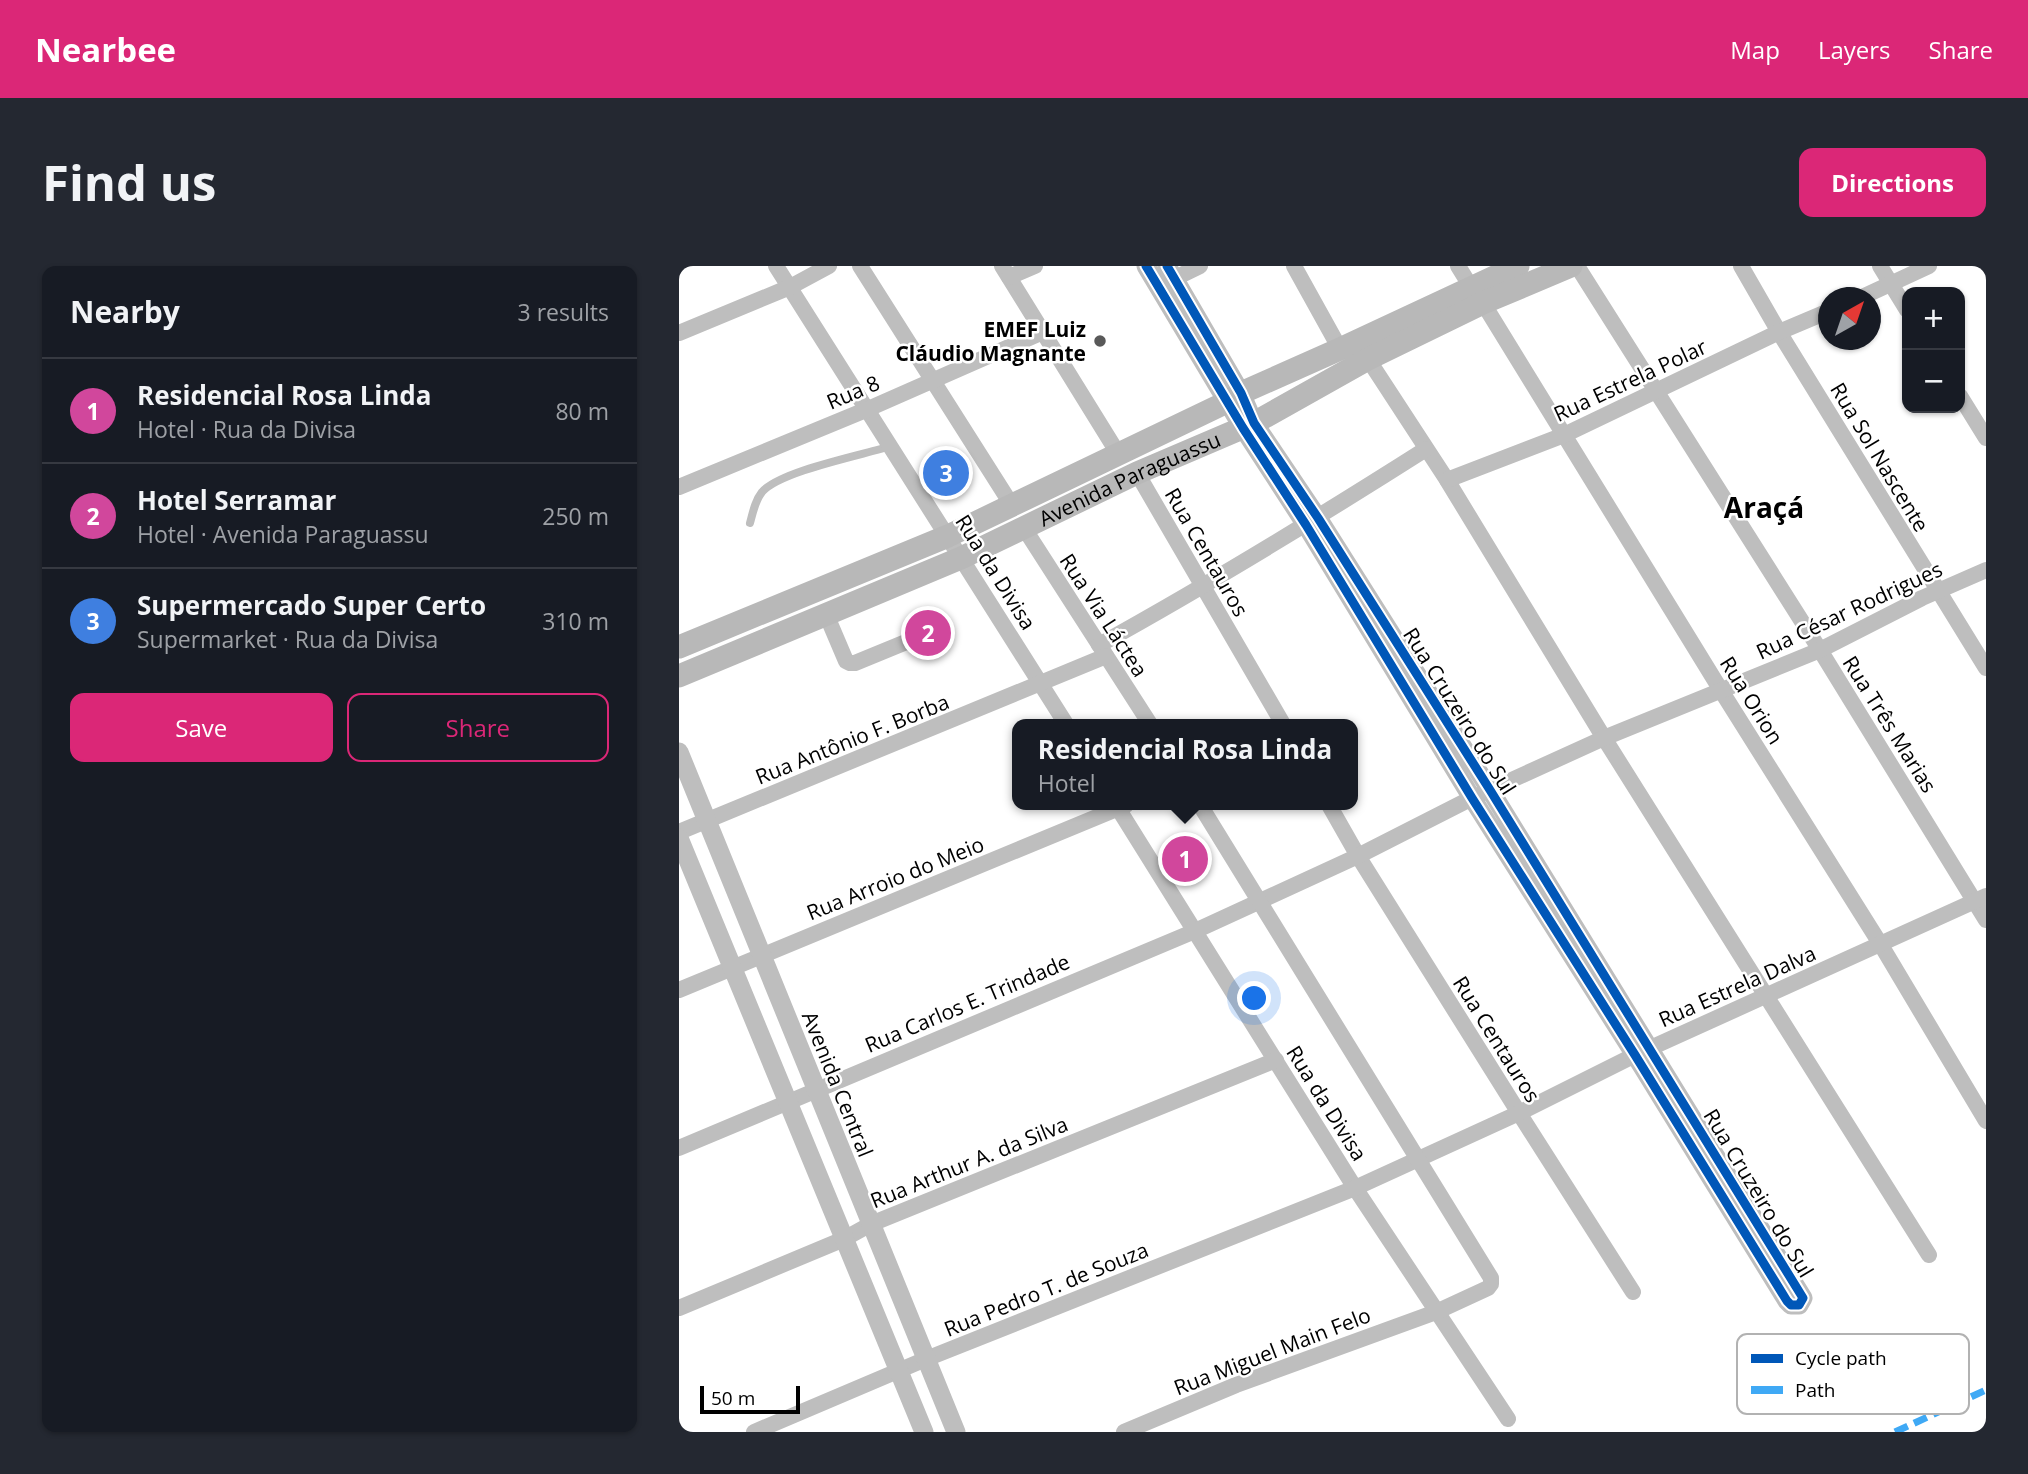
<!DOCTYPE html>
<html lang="en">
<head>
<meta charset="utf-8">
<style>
	:root { --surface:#171b24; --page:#242831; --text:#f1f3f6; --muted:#9ea1a6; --line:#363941; --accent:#db2777 }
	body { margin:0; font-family:"Open Sans",sans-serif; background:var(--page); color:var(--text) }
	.controls { position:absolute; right:21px; top:21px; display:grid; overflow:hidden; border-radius:14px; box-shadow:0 2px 5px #0004 }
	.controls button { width:63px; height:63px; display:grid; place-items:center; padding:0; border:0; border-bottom:2px solid var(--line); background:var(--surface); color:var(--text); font:35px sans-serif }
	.compass { position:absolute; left:1139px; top:21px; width:63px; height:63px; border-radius:50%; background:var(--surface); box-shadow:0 2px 5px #0004; rotate:40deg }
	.scale { position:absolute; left:21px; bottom:18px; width:100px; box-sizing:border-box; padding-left:7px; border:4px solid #000; border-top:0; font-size:19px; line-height:24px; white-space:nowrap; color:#000; -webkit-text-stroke:5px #fff; paint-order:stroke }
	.you { position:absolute; left:576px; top:733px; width:24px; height:24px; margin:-18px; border:5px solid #fff; border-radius:50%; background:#1a73e8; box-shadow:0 0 0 10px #1a73e833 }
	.badge { display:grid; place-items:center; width:46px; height:46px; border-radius:50%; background:var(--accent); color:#fff; font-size:23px; font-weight:700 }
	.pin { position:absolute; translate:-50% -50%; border:4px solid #fff; box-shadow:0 2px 7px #0006 }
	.popup { position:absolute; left:333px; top:453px; width:346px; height:91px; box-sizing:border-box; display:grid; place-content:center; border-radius:14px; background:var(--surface); filter:drop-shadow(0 2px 5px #0005); font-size:23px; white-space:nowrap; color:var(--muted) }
	.popup b { font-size:26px; color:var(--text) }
	.popup::after { content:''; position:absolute; left:50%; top:100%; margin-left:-14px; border:14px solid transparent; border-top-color:var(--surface) }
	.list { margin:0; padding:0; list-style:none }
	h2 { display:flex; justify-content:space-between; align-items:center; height:91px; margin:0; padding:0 28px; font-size:30px }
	h2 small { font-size:23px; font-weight:400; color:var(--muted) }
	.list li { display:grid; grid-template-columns:46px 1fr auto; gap:21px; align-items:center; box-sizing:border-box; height:105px; padding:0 28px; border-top:2px solid var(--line) }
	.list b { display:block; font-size:26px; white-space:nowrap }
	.list p { margin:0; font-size:23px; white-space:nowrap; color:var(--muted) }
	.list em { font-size:23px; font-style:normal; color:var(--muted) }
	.actions { display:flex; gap:14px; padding:21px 28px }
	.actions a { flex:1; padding:16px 0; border:2px solid var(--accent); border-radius:14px; text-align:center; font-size:24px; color:var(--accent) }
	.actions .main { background:var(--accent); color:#fff }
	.map { position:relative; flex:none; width:1307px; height:1166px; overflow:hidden; border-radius:14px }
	header { display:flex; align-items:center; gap:42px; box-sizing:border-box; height:98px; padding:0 35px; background:var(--accent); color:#fff }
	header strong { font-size:33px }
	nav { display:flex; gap:38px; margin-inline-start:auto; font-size:24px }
	.intro { display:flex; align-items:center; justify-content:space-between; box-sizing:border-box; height:168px; padding:0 42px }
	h1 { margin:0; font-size:49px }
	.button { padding:18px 32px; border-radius:14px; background:var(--accent); color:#fff; font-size:24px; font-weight:700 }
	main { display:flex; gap:42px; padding:0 42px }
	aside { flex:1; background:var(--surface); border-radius:14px; box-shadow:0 2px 5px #0004 }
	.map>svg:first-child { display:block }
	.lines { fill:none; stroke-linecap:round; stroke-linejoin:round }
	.service { stroke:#bebebe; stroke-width:8 }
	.minor { stroke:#bebebe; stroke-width:16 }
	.tertiary { stroke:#bebebe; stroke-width:19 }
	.secondary { stroke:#b8b8b8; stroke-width:23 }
	.quiet { stroke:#3fa9f5; stroke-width:7; stroke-dasharray:14 7; stroke-linecap:butt }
	.cycleway-casing { stroke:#fff; stroke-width:13 }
	.cycleway { stroke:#0057b8; stroke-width:9 }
	.poi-dot { fill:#595959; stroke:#fff; stroke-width:2.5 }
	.labels { text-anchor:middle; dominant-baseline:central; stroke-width:5; stroke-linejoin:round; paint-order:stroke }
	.poi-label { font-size:21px; font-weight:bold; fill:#000; stroke:#fff; text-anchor:end }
	.street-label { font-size:21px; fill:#000; stroke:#fff }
	.district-label { font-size:28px; font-weight:bold; fill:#000; stroke:#fff }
	.key { fill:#fff; stroke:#b2b2b2; stroke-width:2 }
	.key-label { font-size:19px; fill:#000 }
</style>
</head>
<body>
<header>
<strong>Nearbee</strong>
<nav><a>Map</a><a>Layers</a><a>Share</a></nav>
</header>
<div class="intro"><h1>Find us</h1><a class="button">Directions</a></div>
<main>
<aside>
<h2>Nearby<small>3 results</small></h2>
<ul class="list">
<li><span class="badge" style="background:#d1479c">1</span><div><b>Residencial Rosa Linda</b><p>Hotel · Rua da Divisa</p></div><em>80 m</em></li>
<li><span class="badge" style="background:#d1479c">2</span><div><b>Hotel Serramar</b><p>Hotel · Avenida Paraguassu</p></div><em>250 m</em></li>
<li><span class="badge" style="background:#3f7fe0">3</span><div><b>Supermercado Super Certo</b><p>Supermarket · Rua da Divisa</p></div><em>310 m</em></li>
</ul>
<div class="actions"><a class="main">Save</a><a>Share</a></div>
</aside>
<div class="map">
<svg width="1307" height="1166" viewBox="0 0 1307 1166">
	<rect width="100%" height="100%" fill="#fff"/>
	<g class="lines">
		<!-- service -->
		<path class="service" d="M 71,257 C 74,246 76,235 83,226 C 101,205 183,189 212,180"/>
		<!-- minor -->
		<g class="minor">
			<path d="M 97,0 L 387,458"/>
			<path d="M 181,0 L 334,241"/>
			<path d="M 323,0 L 440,189"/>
			<path d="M 615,0 L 661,83"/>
			<path d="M 779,0 L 792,21"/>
			<path d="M 898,0 L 1141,384 L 1307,654"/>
			<path d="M 1062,0 L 1100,66 L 1307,402"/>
			<path d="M 1201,0 L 1228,44"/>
			<path d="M 330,11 L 356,0"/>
			<path d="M 486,17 L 521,0"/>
			<path d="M 1181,32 L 1250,0"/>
			<path d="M 804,37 L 1043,426 L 1202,679 L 1307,855"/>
			<path d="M 0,67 L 111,21 L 150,0"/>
			<path d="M 689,93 L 768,214 L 925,472 L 1250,989"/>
			<path d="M 1281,130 L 1307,172"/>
			<path d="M 458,207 L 604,458"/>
			<path d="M 768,214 L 885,169 L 1100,66 L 1150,45"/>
			<path d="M 0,221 L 189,143 L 364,66"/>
			<path d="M 345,262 L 471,458"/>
			<path d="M 147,348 L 167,395 L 171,397 L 176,397 L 232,374"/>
			<path d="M 420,379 C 532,317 640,251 747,183"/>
			<path d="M 437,539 L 676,922 L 829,1153"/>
			<path d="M 650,539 L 679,590 L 840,847 L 954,1026"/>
			<path d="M 0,566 L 427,390"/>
			<path d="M 0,724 L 447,539"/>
			<path d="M 0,882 L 516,665 L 679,590 L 793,532 L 925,472 L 1141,384 L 1243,332 L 1307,304"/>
			<path d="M 0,1042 L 165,973 L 192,958 L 597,794"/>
			<path d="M 75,1166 L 247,1093 L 676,922 L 840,847 L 956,789 L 1307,630"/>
			<path d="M 445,1166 L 557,1119 L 757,1046 L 809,1022 L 812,1018 L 812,1012 L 521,539"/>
		</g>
		<!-- tertiary -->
		<g class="tertiary">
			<path d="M 467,0 L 564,162 L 627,259 L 793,532 L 956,789 L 1108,1035 L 1112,1039 L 1120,1039 L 1124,1032 L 811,524 L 639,252 L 575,157 L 562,127 L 488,0"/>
			<path d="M 0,486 L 277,1166"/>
			<path d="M 0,572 L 245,1166"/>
		</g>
		<!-- secondary -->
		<g class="secondary">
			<path d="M 0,381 L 269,270 L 548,136 L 562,127 L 661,83 L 839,0"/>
			<path id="s1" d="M 0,410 L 282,292 L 458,207 L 575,157 L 689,93 L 804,37 L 892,0"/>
		</g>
		<!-- quiet -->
		<path class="quiet" d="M 1216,1166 L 1307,1124"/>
		<!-- cycleway casing -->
		<g class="cycleway-casing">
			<path id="cycleway" d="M 467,0 L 564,162 L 627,259 L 793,532 L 956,789 L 1108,1035 L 1112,1039 L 1120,1039 L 1124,1032 L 811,524 L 639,252 L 575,157 L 562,127 L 488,0"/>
		</g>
		<!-- cycleway -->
		<use href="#cycleway" class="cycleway"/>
	</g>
	<!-- markers -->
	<circle class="poi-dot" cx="421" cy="75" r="7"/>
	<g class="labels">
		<!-- poi labels -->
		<g class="poi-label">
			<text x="407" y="63">EMEF Luiz<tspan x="407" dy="24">Cláudio Magnante</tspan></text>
		</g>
		<!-- street labels -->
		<g class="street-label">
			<text transform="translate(951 114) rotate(-25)">Rua Estrela Polar</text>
			<text transform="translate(174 126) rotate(-23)">Rua 8</text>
			<text transform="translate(1201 191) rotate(59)">Rua Sol Nascente</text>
			<text stroke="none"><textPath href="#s1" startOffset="492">Avenida Paraguassu</textPath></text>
			<text transform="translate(528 286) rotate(60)">Rua Centauros</text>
			<text transform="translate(317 306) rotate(58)">Rua da Divisa</text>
			<text transform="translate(1170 344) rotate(-25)">Rua César Rodrigues</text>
			<text transform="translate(425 349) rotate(57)">Rua Via Láctea</text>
			<text transform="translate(1073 434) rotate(58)">Rua Orion</text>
			<text transform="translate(781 445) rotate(58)">Rua Cruzeiro do Sul</text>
			<text transform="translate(1211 458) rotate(58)">Rua Três Marias</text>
			<text transform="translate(173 473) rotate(-22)">Rua Antônio F. Borba</text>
			<text transform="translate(216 612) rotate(-22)">Rua Arroio do Meio</text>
			<text transform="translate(1058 720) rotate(-24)">Rua Estrela Dalva</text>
			<text transform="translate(288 737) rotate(-23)">Rua Carlos E. Trindade</text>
			<text transform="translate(818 773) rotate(58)">Rua Centauros</text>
			<text transform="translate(159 818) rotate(68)">Avenida Central</text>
			<text transform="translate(648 837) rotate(58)">Rua da Divisa</text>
			<text transform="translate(290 896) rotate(-22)">Rua Arthur A. da Silva</text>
			<text transform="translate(1080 927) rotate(59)">Rua Cruzeiro do Sul</text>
			<text transform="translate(367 1023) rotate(-22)">Rua Pedro T. de Souza</text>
			<text transform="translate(593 1085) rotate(-21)">Rua Miguel Main Felo</text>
		</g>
		<!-- district labels -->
		<g class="district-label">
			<text x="1085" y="241">Araçá</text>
		</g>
	</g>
	<!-- legend -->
	<rect x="1058" y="1068" width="232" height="80" rx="10" class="key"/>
	<rect x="1072" y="1088" width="32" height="9" fill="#0057b8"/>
	<rect x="1072" y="1120" width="32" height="8" fill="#3fa9f5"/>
	<g class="key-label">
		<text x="1116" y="1099">Cycle path</text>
		<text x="1116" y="1131">Path</text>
	</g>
</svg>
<div class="controls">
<button>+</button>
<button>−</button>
</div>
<svg class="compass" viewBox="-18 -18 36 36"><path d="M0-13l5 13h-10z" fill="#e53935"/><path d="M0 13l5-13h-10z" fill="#9ea1a6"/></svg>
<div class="scale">50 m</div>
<div class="you"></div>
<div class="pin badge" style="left:506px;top:593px;background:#d1479c">1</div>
<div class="popup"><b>Residencial Rosa Linda</b>Hotel</div>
<div class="pin badge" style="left:249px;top:367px;background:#d1479c">2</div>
<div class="pin badge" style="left:267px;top:207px;background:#3f7fe0">3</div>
</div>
</main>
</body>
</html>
